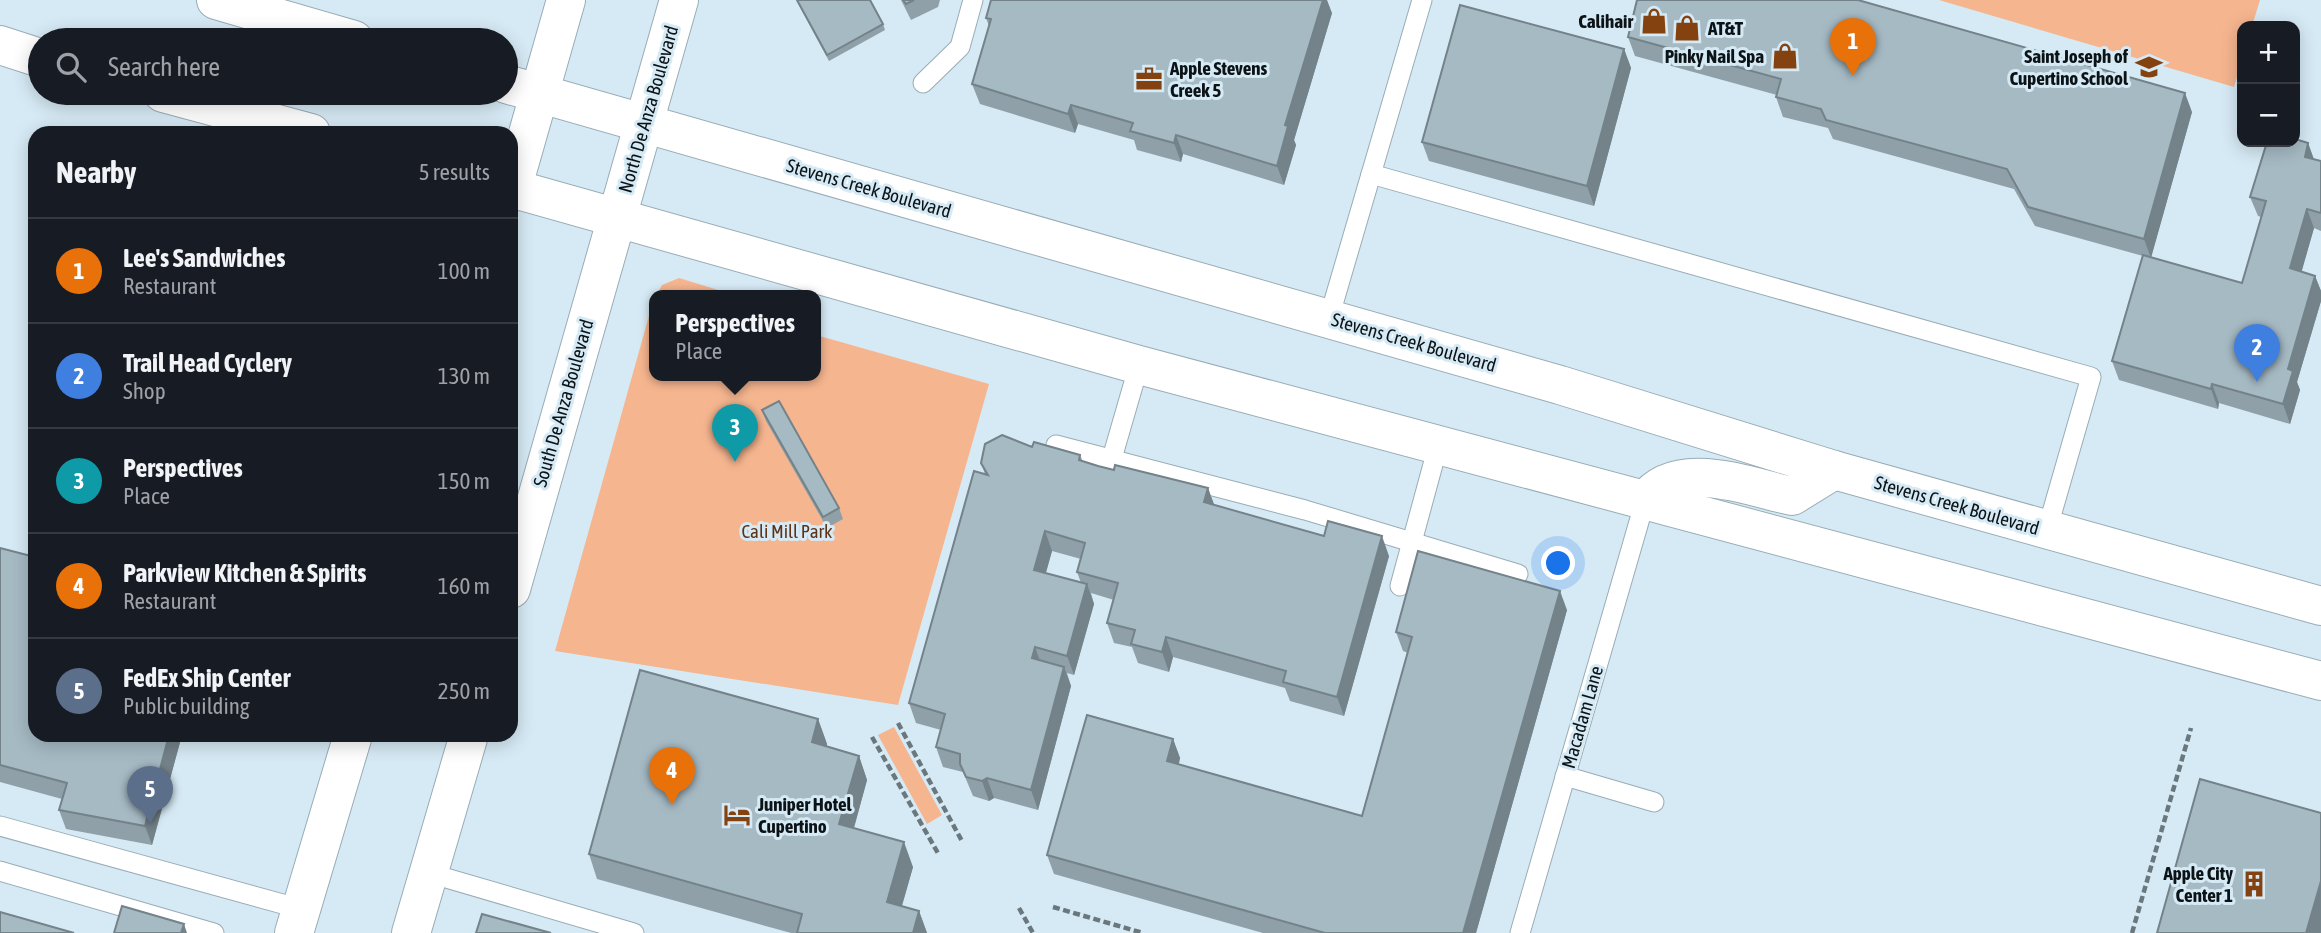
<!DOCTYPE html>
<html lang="en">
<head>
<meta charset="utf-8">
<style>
	:root { --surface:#171b24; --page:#242831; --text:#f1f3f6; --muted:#9ea1a6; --line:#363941; --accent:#ea580c }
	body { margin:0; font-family:"Asap Condensed",sans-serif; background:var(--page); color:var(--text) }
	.controls { position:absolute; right:21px; top:21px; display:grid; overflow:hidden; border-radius:14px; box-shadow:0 4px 18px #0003 }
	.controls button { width:63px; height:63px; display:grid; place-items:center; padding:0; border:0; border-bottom:2px solid var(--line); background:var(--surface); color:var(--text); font:35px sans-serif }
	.you { position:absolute; left:1559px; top:564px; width:24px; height:24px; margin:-18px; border:5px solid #fff; border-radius:50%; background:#1a73e8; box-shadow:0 0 0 10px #1a73e833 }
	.badge { display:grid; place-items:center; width:46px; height:46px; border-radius:50%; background:var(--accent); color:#fff; font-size:23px; font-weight:700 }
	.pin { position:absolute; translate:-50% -58px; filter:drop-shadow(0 2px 4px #0008) }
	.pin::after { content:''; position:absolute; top:37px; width:24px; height:21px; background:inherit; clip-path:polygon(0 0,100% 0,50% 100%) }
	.popup { position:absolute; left:649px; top:290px; width:172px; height:91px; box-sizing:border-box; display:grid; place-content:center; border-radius:14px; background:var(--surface); filter:drop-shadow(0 2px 5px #0005); font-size:23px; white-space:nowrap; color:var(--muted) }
	.popup b { font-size:26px; color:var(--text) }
	.popup::after { content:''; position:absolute; left:50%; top:100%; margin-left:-14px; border:14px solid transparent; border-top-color:var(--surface) }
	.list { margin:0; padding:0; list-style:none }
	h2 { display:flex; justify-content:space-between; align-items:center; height:91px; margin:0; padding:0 28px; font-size:30px }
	h2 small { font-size:23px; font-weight:400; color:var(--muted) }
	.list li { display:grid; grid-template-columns:46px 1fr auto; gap:21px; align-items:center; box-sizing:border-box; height:105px; padding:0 28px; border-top:2px solid var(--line) }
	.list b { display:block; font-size:26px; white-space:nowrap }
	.list p { margin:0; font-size:23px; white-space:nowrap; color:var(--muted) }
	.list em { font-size:23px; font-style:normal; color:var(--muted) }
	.icon { flex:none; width:38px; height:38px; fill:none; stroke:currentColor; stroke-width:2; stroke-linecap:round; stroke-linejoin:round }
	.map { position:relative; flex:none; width:2321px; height:933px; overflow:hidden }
	.search { position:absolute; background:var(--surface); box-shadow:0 4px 18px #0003; left:28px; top:28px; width:490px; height:77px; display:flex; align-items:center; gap:18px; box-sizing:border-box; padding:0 24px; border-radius:38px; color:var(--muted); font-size:26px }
	.panel { position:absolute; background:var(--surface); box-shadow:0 4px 18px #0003; left:28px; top:126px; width:490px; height:616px; border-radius:21px }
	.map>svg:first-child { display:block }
	.green { fill:#f5b58f }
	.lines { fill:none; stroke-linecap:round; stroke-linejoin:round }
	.service-casing { stroke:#99acb6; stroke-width:21 }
	.primary-casing { stroke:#99acb6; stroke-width:40 }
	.path { stroke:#6a787e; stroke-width:4.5; stroke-dasharray:7 3.5; stroke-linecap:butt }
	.service { stroke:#fff; stroke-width:19 }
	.primary { stroke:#fff; stroke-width:38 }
	.wall { fill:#8fa0a9; fill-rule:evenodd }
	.shaded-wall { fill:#748289 }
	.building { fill:#a6bac4; stroke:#748289; stroke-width:2 }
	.labels { text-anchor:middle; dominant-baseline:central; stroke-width:6; stroke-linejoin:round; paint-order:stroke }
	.poi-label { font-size:19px; font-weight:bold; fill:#0c1316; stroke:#d6eaf5; text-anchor:end }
	.street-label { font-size:19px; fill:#0c1316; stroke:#d6eaf5 }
	.park-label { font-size:19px; fill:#5d3317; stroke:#d6eaf5 }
</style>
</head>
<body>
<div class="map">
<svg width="2321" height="933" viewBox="0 0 2321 933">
	<rect width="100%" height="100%" fill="#d6eaf5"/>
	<!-- green -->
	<g class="green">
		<path d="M 1939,0 L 2260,0 L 2252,26 L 2242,26 L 2242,61 L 2234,87 Z"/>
		<path d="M 679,278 L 738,296 L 656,296 L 662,285 Z"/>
		<path d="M 654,298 L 654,376 L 816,376 L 816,335 L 989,384 L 898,705 L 555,651 Z"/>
		<path d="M 894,727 L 942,815 L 927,824 L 878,735 Z"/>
	</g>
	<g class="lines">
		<!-- service casing -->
		<g class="service-casing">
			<g id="service">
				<path d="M 923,83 L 960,47 L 973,0"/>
				<path d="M 1371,174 L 2091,377 L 2047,530"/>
				<path d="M 1329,318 L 1422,0"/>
				<path d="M 1056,445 L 1305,510 L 1518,574"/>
				<path d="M 1108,472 L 1139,365"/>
				<path d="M 1400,586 L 1438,446"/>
				<path d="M 1565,776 L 1654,802"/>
				<path d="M 0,826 L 301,909"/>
				<path d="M 0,871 L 214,933"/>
				<path d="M 429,873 L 634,933"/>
				<path d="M 1520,933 L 1645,501"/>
			</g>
		</g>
		<!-- primary casing -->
		<g class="primary-casing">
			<g id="primary">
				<path d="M 216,0 L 354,40"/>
				<path d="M 0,45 L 40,58"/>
				<path d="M 506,84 L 1560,385 L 1834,470 L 2321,606"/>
				<path d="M 163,93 L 311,133"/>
				<path d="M 511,188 L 1139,365 L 2321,681"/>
				<path d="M 511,193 L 566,0"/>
				<path d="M 1645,501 C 1677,457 1748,487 1792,496 L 1834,470"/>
				<path d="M 511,589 L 679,0"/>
				<path d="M 294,933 L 353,735"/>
				<path d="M 411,933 L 469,735"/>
			</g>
		</g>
		<!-- path -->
		<g class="path">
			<path d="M 898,723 L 963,843"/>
			<path d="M 872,737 L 939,855"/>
			<path d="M 1053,907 L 1143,933"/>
			<path d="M 1019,908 L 1033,933"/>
			<path d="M 2132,933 L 2191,728"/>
		</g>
		<!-- service -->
		<use href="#service" class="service"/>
		<!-- primary -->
		<use href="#primary" class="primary"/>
	</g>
	<!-- wall -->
	<g class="wall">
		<path d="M 796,0 L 883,24 L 885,30 L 829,61 Z"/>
		<path d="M 901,0 L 940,0 L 938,7 L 911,20 Z"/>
		<path d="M 1332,13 L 1294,140 L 1296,145 L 1284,185 L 1183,154 L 1181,162 L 1137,150 L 1134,140 L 1078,124 L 1075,133 L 980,104 L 972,84 L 989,26 L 986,18 Z"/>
		<path d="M 1628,37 L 2192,112 L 2151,257 L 2242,283 L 2261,217 L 2258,216 L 2250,197 L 2308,143 L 2314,159 L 2321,161 L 2321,231 L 2314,228 L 2301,272 L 2315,276 L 2321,291 L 2321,301 L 2297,382 L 2300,390 L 2290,424 L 2219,403 L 2218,409 L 2119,380 L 2112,361 L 2143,256 L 2035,226 L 2014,189 L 1833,139 L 1828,128 L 1783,117 L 1776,97 L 1777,95 L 1635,56 Z"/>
		<path d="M 1624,49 L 1631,68 L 1594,206 L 1429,161 L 1422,142 Z"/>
		<path d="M 762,410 L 839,508 L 843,519 L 827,528 L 766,421 Z"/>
		<path d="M 1032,447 L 1080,455 L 1083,462 L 1114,470 L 1208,488 L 1214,505 L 1389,556 L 1344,716 L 1290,701 L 1285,688 L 1173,657 L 1169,672 L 1138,663 L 1132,647 L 1114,643 L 1107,623 L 1114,600 L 1091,593 L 1094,604 L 1074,675 L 1067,673 L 1071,686 L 1038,810 L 994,798 L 989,801 L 973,796 L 963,772 L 943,767 L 936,747 L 941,730 L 916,723 L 909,703 L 985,474 L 981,463 ZM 1052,551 L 1081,559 L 1077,572 L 1081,583 L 1046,573 Z"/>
		<path d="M 0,548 L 35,735 L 182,735 L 152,845 L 66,829 L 59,810 L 62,799 L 0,782 Z"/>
		<path d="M 1567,610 L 1476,933 L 1263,933 L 1054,874 L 1047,855 L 1173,739 L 1180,758 L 1179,764 L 1362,816 L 1408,653 L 1403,651 L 1396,632 Z"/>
		<path d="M 818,719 L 827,744 L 826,746 L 859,756 L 867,780 L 854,828 L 913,867 L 902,906 L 919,911 L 927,933 L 791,933 L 597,879 L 589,854 Z"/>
	</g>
	<!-- shaded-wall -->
	<g class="shaded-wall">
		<path d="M 1323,0 L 1327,0 L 1332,13 L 1294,140 L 1296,145 L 1284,185 L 1277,166 L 1285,125 Z"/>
		<path d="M 1624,49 L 1631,68 L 1594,206 L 1587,186 Z"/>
		<path d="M 2185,93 L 2192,112 L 2151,258 L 2144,239 Z"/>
		<path d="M 1071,105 L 1078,124 L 1075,133 L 1068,114 Z"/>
		<path d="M 1176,135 L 1183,154 L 1181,162 L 1174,143 Z"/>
		<path d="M 2308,143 L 2315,163 L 2305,157 Z"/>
		<path d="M 2307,209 L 2314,228 L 2297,288 L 2290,268 Z"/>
		<path d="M 2315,276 L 2321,291 L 2321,301 L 2297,382 L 2300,390 L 2290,424 L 2283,404 L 2288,369 Z"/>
		<path d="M 2212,384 L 2219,403 L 2218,409 L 2211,389 Z"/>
		<path d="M 1208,488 L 1215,507 L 1204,502 Z"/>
		<path d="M 1045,531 L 1052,551 L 1041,589 L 1034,570 Z"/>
		<path d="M 1382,536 L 1389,556 L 1344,716 L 1337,697 Z"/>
		<path d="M 1087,584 L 1094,604 L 1074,675 L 1067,656 Z"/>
		<path d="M 1560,591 L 1567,610 L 1476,933 L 1463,933 Z"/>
		<path d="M 1166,637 L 1173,657 L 1169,672 L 1162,652 Z"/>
		<path d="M 1035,647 L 1042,666 L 1032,658 Z"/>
		<path d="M 1064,667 L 1071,686 L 1038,810 L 1031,790 Z"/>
		<path d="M 818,719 L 827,744 L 821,767 L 812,742 Z"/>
		<path d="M 169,735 L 182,735 L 152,845 L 145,826 Z"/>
		<path d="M 1173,739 L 1180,758 L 1174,781 L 1167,761 Z"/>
		<path d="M 859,756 L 867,780 L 848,849 L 839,824 Z"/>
		<path d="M 987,778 L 994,798 L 989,801 L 982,781 Z"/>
		<path d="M 904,842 L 913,867 L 896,926 L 887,902 Z"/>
		<path d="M 2321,881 L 2321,933 L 2306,933 Z"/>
		<path d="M 919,911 L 927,933 L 913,933 Z"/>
		<path d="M 184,924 L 187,933 L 181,933 Z"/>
	</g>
	<!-- building -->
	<g class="building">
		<path d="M 797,0 L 870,0 L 883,24 L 827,55 Z"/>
		<path d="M 903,0 L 914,0 L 906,4 Z"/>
		<path d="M 991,0 L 1323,0 L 1285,125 L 1288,126 L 1277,166 L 1176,135 L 1174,143 L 1130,131 L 1133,123 L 1071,105 L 1068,114 L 972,84 L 991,19 L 986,18 Z"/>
		<path d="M 1637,0 L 1858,0 L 2185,93 L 2144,239 L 2028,207 L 2007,169 L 1826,120 L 1821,109 L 1776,97 L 1781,79 L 1628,37 Z"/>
		<path d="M 1460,5 L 1624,49 L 1587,186 L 1422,142 Z"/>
		<path d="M 2295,139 L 2308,143 L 2305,157 L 2321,161 L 2321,213 L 2307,209 L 2290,268 L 2315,276 L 2288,369 L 2293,371 L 2283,404 L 2212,384 L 2211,389 L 2112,361 L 2143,255 L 2242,283 L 2266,201 L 2250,197 L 2267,142 L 2295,142 Z"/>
		<path d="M 779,401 L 839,508 L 823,517 L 762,410 Z"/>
		<path d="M 1002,435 L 1032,447 L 1034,442 L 1080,455 L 1079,460 L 1098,466 L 1114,470 L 1115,465 L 1208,488 L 1204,502 L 1324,536 L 1328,521 L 1382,536 L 1337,697 L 1283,682 L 1286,671 L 1166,637 L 1162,652 L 1131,644 L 1135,630 L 1107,623 L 1118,583 L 1077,572 L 1085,543 L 1045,531 L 1034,570 L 1087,584 L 1067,656 L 1035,647 L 1032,658 L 1064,667 L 1031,790 L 987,778 L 982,781 L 966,777 L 960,764 L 960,754 L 936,747 L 945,714 L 909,703 L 974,471 L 988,475 L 981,463 L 985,444 Z"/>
		<path d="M 0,548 L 35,557 L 35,735 L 169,735 L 145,826 L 59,810 L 67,783 L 0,765 Z"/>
		<path d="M 1418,551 L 1560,591 L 1463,933 L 1325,933 L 1047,855 L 1087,715 L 1173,739 L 1167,761 L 1362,816 L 1412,637 L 1396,632 Z"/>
		<path d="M 640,670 L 818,719 L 812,742 L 859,756 L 839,824 L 904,842 L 887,902 L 919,911 L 913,933 L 797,933 L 802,914 L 589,854 Z"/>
		<path d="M 2200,779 L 2321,813 L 2321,881 L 2306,933 L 2157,933 Z"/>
		<path d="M 122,906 L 184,924 L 181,933 L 114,933 Z"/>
		<path d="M 0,912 L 74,933 L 0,933 Z"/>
		<path d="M 482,914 L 551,933 L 476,933 Z"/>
	</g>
	<!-- icons -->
	<defs>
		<g id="shop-bare" transform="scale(2.1)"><path d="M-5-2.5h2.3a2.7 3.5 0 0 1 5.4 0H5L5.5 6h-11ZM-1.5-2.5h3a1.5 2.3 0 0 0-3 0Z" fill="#844211" stroke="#d6eaf5" stroke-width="2.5" paint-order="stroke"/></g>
		<g id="school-bare" transform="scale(2.1)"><path d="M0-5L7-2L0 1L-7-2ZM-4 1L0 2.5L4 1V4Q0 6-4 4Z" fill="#844211" stroke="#d6eaf5" stroke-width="2.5" paint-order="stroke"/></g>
		<g id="office-bare" transform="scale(2.1)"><path d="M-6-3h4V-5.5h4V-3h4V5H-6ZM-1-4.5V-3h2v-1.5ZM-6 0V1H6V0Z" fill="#844211" stroke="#d6eaf5" stroke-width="2.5" paint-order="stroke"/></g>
		<g id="hotel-bare" transform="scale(2.1)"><path d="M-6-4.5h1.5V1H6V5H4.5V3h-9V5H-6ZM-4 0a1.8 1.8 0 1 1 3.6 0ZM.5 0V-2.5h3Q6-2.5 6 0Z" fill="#844211" stroke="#d6eaf5" stroke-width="2.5" paint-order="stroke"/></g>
		<g id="building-bare" transform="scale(2.1)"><path d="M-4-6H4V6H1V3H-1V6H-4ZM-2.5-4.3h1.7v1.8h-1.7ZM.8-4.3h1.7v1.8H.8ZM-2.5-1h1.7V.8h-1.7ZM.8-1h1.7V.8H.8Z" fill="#844211" stroke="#d6eaf5" stroke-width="2.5" paint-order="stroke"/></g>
	</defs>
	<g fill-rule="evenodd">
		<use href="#shop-bare" x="1654" y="21"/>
		<use href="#shop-bare" x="1687" y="28"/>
		<use href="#shop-bare" x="1785" y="56"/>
		<use href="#school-bare" x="2149" y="67"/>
		<use href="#office-bare" x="1149" y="79"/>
		<use href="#hotel-bare" x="737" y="815"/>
		<use href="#building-bare" x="2254" y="884"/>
	</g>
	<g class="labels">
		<!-- poi labels -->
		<g class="poi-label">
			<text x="1633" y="21">Calihair</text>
			<text x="1708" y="28" text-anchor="start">AT&amp;T</text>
			<text x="1764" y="56">Pinky Nail Spa</text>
			<text x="2128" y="56">Saint Joseph of<tspan x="2128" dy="22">Cupertino School</tspan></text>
			<text x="1170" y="68" text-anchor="start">Apple Stevens<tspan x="1170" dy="22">Creek 5</tspan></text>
			<text x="758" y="804" text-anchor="start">Juniper Hotel<tspan x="758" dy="22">Cupertino</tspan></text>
			<text x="2233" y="873">Apple City<tspan x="2233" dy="22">Center 1</tspan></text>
		</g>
		<!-- street labels -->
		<g class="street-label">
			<text transform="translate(648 109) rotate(-74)">North De Anza Boulevard</text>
			<text transform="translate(869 188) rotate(16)">Stevens Creek Boulevard</text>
			<text transform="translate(1414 342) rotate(16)">Stevens Creek Boulevard</text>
			<text transform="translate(563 403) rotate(-74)">South De Anza Boulevard</text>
			<text transform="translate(1957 505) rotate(16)">Stevens Creek Boulevard</text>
			<text transform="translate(1582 717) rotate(-74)">Macadam Lane</text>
		</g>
		<!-- park labels -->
		<g class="park-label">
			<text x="787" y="531">Cali Mill Park</text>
		</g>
	</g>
</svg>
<div class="controls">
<button>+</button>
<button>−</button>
</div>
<div class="you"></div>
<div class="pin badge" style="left:1853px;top:76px;background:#e8710a">1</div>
<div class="pin badge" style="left:2257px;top:382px;background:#3f7fe0">2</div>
<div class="pin badge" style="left:735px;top:462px;background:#0f9aa8">3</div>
<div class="popup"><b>Perspectives</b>Place</div>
<div class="pin badge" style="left:672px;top:805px;background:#e8710a">4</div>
<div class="pin badge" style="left:150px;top:824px;background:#5c6f8a">5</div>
<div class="search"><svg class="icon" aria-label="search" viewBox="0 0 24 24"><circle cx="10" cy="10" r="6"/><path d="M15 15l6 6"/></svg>Search here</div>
<section class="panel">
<h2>Nearby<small>5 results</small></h2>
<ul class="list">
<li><span class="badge" style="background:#e8710a">1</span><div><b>Lee's Sandwiches</b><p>Restaurant</p></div><em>100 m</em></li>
<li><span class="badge" style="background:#3f7fe0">2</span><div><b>Trail Head Cyclery</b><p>Shop</p></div><em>130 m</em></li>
<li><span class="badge" style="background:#0f9aa8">3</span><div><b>Perspectives</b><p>Place</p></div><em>150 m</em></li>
<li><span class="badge" style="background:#e8710a">4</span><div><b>Parkview Kitchen &amp; Spirits</b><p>Restaurant</p></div><em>160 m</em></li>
<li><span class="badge" style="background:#5c6f8a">5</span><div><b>FedEx Ship Center</b><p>Public building</p></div><em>250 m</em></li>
</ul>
</section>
</div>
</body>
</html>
